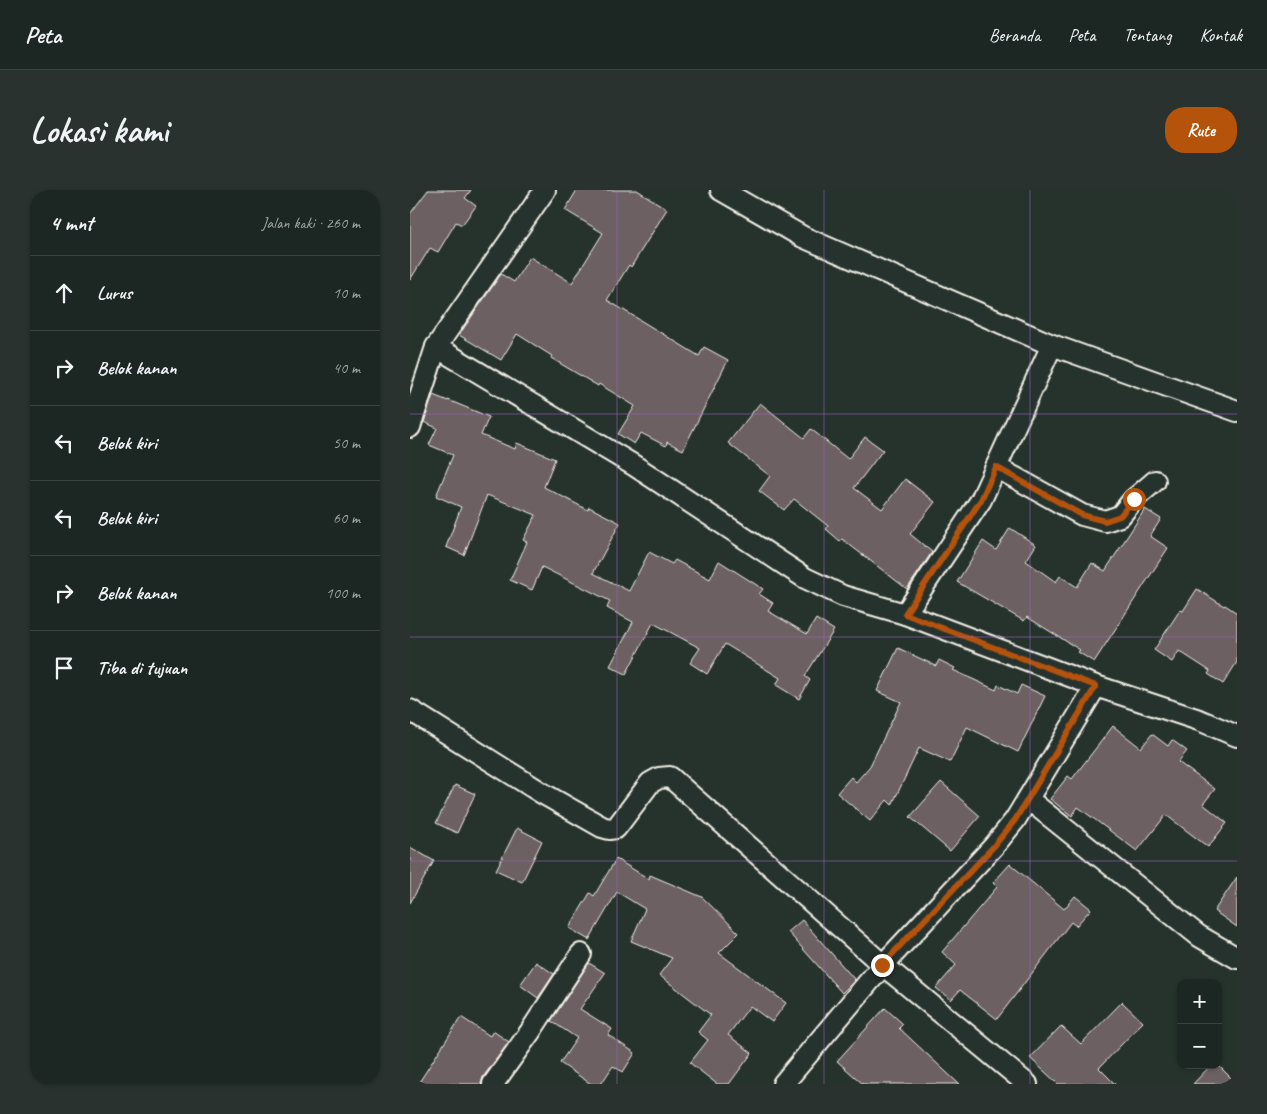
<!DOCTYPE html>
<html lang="id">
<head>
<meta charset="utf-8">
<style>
	:root { --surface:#1c2622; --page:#29322f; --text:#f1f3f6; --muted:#a0a5a5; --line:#3a4340; --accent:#b45309 }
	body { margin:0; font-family:Caveat,sans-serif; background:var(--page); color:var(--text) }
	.controls { position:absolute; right:15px; bottom:15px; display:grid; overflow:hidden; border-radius:10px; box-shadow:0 1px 4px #0004 }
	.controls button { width:45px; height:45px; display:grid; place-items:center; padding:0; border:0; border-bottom:1px solid var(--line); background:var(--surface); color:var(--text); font:25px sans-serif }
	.stop { position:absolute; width:15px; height:15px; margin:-11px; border:4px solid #b45309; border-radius:50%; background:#fff }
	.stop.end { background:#b45309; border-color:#fff; box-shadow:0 1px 5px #0008 }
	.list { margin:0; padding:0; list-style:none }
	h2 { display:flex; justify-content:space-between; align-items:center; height:65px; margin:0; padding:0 20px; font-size:21px }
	h2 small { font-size:16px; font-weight:400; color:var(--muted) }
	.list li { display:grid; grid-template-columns:32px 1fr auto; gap:15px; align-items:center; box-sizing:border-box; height:75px; padding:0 20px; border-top:1px solid var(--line) }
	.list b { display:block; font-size:19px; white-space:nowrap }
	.list em { font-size:16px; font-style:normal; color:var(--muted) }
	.icon { flex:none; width:28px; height:28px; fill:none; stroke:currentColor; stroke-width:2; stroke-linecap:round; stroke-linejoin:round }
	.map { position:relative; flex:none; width:827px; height:894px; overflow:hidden; border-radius:20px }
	header { display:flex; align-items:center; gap:30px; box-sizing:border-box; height:70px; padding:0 25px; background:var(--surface); border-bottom:1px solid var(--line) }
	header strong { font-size:24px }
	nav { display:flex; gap:28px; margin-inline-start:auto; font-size:18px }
	.intro { display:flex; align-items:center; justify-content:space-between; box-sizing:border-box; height:120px; padding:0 30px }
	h1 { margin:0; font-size:35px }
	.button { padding:12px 22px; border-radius:20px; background:var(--accent); color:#fff; font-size:18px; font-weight:700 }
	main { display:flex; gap:30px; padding:0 30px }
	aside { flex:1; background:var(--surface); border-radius:20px; box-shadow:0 1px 4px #0004 }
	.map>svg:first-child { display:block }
	.building { fill:#6c6064; stroke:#f4f1e8 }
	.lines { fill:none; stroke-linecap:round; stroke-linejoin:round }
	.street-casing { stroke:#f4f1e8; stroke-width:24 }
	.street { stroke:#26332d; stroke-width:20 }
	.route { stroke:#b45309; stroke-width:6 }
	.grid { fill:none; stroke:#9f67cb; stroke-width:1; stroke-opacity:0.55 }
</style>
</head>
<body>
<header>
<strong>Peta</strong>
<nav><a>Beranda</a><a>Peta</a><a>Tentang</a><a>Kontak</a></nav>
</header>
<div class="intro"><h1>Lokasi kami</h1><a class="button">Rute</a></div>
<main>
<aside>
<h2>4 mnt<small>Jalan kaki · 260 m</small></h2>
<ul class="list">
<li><svg class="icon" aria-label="ahead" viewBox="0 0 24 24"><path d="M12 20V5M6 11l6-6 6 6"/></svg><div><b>Lurus</b></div><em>10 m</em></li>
<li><svg class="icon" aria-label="right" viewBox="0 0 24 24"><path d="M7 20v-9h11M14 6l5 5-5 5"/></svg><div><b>Belok kanan</b></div><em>40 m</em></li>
<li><svg class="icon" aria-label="left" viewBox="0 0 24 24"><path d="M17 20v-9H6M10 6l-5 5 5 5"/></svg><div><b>Belok kiri</b></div><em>50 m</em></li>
<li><svg class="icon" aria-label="left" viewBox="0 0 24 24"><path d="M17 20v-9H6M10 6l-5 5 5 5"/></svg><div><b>Belok kiri</b></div><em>60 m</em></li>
<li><svg class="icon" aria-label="right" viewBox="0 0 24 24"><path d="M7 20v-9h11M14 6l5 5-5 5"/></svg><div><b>Belok kanan</b></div><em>100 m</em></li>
<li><svg class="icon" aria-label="arrive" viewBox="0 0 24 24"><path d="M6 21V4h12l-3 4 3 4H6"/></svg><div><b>Tiba di tujuan</b></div></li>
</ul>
</aside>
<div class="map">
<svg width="827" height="894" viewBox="0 0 827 894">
	<rect width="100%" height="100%" fill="#26332d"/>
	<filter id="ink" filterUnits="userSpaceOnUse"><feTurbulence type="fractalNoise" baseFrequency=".02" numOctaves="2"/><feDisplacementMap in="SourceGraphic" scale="10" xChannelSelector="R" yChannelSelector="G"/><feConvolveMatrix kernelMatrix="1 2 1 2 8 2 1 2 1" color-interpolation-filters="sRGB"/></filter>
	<g filter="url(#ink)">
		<!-- building -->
		<g class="building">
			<path d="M 18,0 L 61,0 L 55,8 L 66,16 L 52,35 L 46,32 L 28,62 L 20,58 L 0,90 L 0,24 Z"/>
			<path d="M 167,0 L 227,0 L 257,19 L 221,77 L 219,75 L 197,110 L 289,166 L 294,157 L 318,170 L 273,260 L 257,252 L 256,256 L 231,243 L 224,254 L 208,244 L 225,216 L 189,194 L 188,196 L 151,174 L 141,168 L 142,166 L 107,144 L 91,170 L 49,145 L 91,84 L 104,92 L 120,67 L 162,93 L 193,43 L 155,20 Z"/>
			<path d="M 23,205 L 38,211 L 38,210 L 79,227 L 71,245 L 105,259 L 107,253 L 145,269 L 134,297 L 178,320 L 179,317 L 210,333 L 183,383 L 219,401 L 239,362 L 262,374 L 265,370 L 300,389 L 309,371 L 353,399 L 349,404 L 363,413 L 358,421 L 397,444 L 406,429 L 424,440 L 395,486 L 400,490 L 389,509 L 366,495 L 370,488 L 315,454 L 297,484 L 280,473 L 290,458 L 243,433 L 216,484 L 200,476 L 223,432 L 197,418 L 200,411 L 132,377 L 122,400 L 100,390 L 117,352 L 113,350 L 126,325 L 77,305 L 54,365 L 36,357 L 51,317 L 26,306 L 43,265 L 19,255 L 27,238 L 14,232 Z"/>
			<path d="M 350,213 L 394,248 L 401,239 L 438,269 L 455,247 L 473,260 L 444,298 L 472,319 L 495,289 L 525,312 L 500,344 L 522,362 L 497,399 L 432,349 L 430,351 L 416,339 L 418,336 L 384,309 L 374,320 L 349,301 L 360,286 L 318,253 Z"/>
			<path d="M 735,319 L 751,329 L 740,346 L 758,358 L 684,472 L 668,462 L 670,460 L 617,427 L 614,431 L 547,392 L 573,351 L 586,360 L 600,338 L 626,355 L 616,371 L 646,392 L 650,386 L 667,397 L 682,373 L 695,381 Z"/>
			<path d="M 787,399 L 814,416 L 815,415 L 827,423 L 827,472 L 813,494 L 798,484 L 800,481 L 769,461 L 762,472 L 744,460 L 770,420 L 773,421 Z"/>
			<path d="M 488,458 L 526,476 L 529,470 L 545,478 L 543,480 L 586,500 L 588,495 L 607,504 L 611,495 L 635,506 L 608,562 L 557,537 L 540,572 L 509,558 L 482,615 L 477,610 L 460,631 L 427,603 L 441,587 L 446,592 L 460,576 L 491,512 L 467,501 Z"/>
			<path d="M 703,536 L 731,558 L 742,544 L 758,556 L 762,550 L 777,561 L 768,572 L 805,599 L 793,614 L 817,633 L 798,657 L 756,625 L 727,661 L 668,617 L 662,626 L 640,609 L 658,586 L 662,589 Z"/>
			<path d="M 531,592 L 570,626 L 540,661 L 500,627 Z"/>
			<path d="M 45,595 L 65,604 L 47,643 L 26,633 Z"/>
			<path d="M 107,638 L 132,651 L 112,692 L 86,680 Z"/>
			<path d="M 0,657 L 24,671 L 0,713 Z"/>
			<path d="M 206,669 L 239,689 L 240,685 L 292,707 L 329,743 L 309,763 L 376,813 L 362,832 L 340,816 L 318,845 L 342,863 L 319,894 L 307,894 L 280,873 L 298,850 L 288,842 L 301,825 L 249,785 L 262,768 L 221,751 L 235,719 L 207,702 L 179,750 L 159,738 L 180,703 L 184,706 Z"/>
			<path d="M 600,674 L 654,719 L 665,706 L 681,719 L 666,736 L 661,732 L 587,829 L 550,800 L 541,810 L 526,798 L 546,775 L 532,762 L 587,697 L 583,693 Z"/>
			<path d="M 827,687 L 827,737 L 804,721 Z"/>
			<path d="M 392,730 L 445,790 L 432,803 L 378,742 Z"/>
			<path d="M 126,772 L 144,784 L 128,808 L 110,795 Z"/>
			<path d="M 179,773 L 195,783 L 170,819 L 202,839 L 198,845 L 225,863 L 213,882 L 203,876 L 191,894 L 181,894 L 150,873 L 167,848 L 141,831 Z"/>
			<path d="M 712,812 L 733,832 L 689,878 L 705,894 L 648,894 L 620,868 L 651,836 L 671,854 Z"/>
			<path d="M 475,818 L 493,834 L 489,838 L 549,894 L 453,894 L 427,871 Z"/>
			<path d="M 51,827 L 80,846 L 83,841 L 99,852 L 73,887 L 71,894 L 8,894 Z"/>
			<path d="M 801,875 L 808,875 L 827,894 L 783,894 Z"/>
		</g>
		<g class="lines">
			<!-- street casing -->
			<g class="street-casing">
				<g id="street">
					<path d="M 311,0 L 393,47 L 642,155 L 571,310 L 495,424"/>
					<path d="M 642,155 L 827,221"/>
					<path d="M 26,157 L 225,276 L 395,388 L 433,406 L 495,424 L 686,496 L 789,530 L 827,546"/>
					<path d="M 0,237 L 26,157 L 135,0"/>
					<path d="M 586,277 L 672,325 L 695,331 L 710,326 L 724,309 L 745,291"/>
					<path d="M 0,520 L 132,603 L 192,637 L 199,639 L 206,638 L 240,593 L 249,588 L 260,587 L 473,775 L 617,894"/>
					<path d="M 618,609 L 789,746 L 827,768"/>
					<path d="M 83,894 L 120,842 L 171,764"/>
					<path d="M 373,894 L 473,775 L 584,656 L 605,630 L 686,496"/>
				</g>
			</g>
			<!-- street -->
			<use href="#street" class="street"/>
		</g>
	</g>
	<g class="lines" filter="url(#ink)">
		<!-- route -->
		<path class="route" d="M 472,775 L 584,656 L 605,630 L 686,496 L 495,424 L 571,310 L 586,277 L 672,325 L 695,331 L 710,326 L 724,309"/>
	</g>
	<!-- grid -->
	<path class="grid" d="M 207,0 L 207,894M 414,0 L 414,894M 620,0 L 620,894M 0,224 L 827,224M 0,447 L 827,447M 0,671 L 827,671"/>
</svg>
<div class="controls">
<button>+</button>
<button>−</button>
</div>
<div class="stop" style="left:724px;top:309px"></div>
<div class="stop end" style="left:472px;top:775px"></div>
</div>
</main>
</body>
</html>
